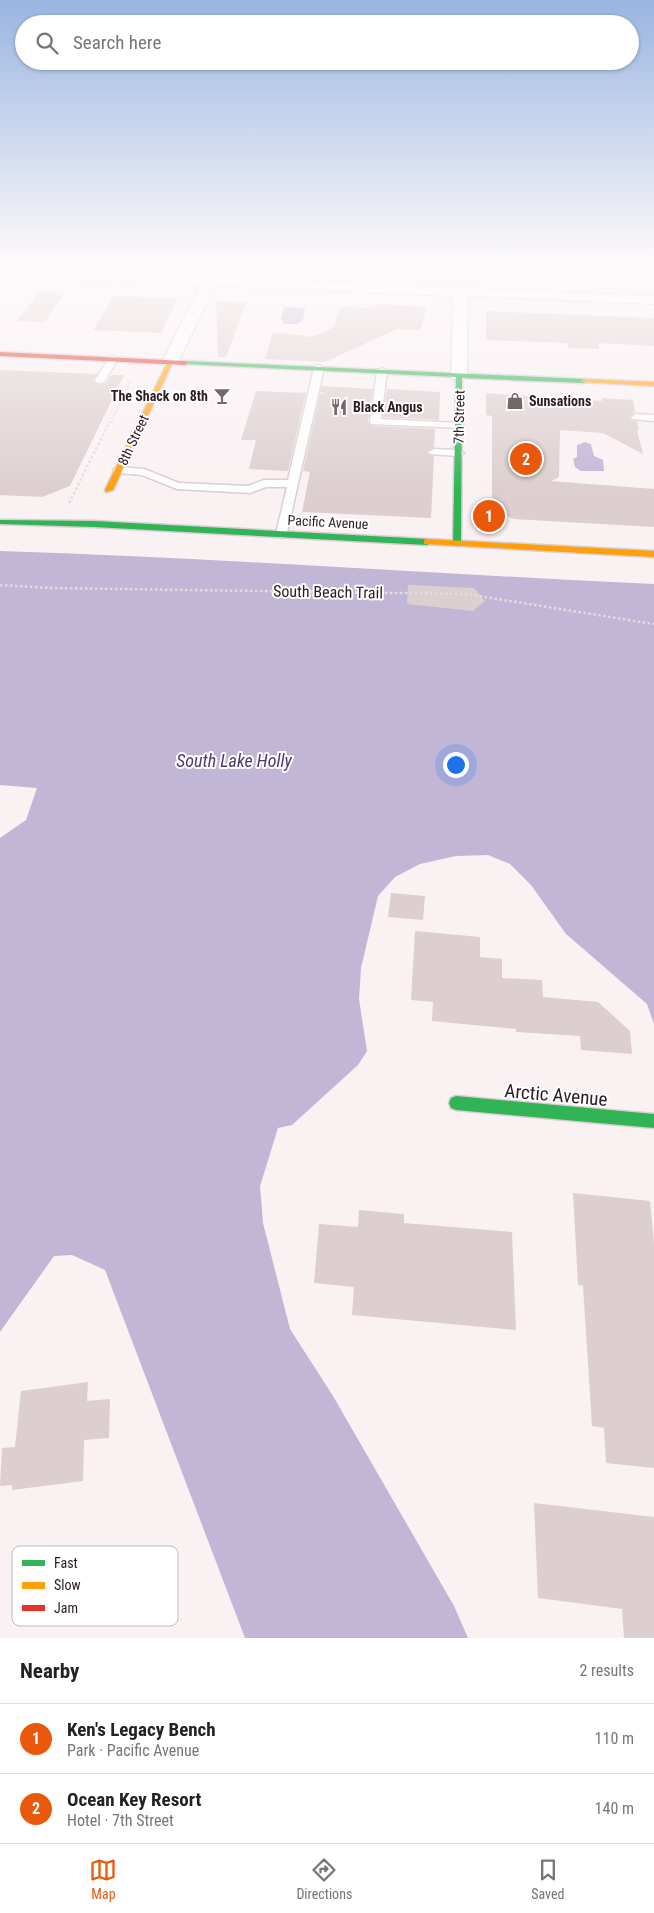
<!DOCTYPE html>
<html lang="en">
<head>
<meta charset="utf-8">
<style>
	:root { --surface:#fff; --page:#f2f2f2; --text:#222; --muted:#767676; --line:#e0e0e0; --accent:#ea580c }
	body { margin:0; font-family:"Roboto Condensed",sans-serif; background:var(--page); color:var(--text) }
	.you { position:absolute; left:455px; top:764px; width:18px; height:18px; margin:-12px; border:4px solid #fff; border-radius:50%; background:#1a73e8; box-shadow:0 0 0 8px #1a73e833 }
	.badge { display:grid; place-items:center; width:32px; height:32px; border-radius:50%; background:var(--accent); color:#fff; font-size:16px; font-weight:700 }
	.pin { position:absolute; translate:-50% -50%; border:2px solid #fff; box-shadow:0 1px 5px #0006 }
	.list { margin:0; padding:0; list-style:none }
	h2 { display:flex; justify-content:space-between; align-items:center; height:65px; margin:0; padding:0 20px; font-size:21px }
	h2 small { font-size:16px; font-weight:400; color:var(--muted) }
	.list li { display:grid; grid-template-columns:32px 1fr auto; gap:15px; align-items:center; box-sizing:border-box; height:70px; padding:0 20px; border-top:1px solid var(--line) }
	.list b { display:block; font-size:19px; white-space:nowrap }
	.list p { margin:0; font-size:16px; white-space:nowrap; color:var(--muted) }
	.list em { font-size:16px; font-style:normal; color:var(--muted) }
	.icon { flex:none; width:28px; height:28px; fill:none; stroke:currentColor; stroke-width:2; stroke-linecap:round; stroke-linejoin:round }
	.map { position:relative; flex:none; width:654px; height:1638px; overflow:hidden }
	.search { position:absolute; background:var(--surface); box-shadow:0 1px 4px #0004; left:15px; right:15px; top:15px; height:55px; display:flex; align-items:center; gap:12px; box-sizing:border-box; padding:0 18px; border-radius:28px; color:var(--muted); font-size:19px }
	.sheet { height:205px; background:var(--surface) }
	nav { display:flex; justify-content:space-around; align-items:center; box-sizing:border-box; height:70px; border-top:1px solid var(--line); background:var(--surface); font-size:14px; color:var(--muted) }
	nav a { display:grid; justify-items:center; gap:2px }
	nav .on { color:var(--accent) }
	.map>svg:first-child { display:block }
	.water { fill:#c2b6d6 }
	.building { fill:#ddcfcf }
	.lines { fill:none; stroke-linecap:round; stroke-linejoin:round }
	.lane-casing { stroke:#d9ced1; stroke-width:3 }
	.street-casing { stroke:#d9ced1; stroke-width:2 }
	.fast-casing { stroke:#d9ced1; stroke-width:3 }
	.slow-casing { stroke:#d9ced1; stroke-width:3 }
	.jam-casing { stroke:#d9ced1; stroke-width:3 }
	.path-far1 { stroke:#e0ddde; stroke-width:2; stroke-dasharray:2 2; stroke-linecap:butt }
	.path { stroke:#e0ddde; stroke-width:2.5; stroke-dasharray:2.5 2.5; stroke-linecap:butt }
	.lane { fill:#fefdfd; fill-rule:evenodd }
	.street { fill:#fefdfd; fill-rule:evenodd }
	.fast { fill:#30b455; fill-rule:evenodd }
	.slow { fill:#ff9f0a; fill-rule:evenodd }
	.jam { fill:#e5322d; fill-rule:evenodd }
	.labels { text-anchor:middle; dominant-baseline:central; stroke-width:4; stroke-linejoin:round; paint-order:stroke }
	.far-poi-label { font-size:14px; font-weight:bold; fill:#2b1c21; stroke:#fff; text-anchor:start }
	.far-street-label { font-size:14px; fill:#2b1c21; stroke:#fff }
	.street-label { font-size:16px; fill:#2b1c21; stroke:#fff }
	.water-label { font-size:18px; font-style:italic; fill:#4d3971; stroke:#fff }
	.near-street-label { font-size:19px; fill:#2b1c21; stroke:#fff }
	.key { fill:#fff; stroke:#bfbbbc; stroke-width:1 }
	.key-label { font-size:14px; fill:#2b1c21 }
</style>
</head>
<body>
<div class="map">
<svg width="654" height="1638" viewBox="0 0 654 1638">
	<rect width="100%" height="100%" fill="#faf1f3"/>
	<!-- water -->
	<g class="water">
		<path d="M 284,307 L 305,308 L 303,320 L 296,324 L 285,324 L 281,319 Z"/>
		<path d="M 585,442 L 591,444 L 594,456 L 603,460 L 604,471 L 581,471 L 575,467 L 573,459 L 577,457 L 577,445 Z"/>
		<path d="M 0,551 C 218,558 436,574 654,584 L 654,1024 L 647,1004 L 566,934 L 531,885 L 510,864 L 488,855 L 456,856 L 420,864 L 395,877 L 378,896 L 361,968 L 359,999 L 367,1051 L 358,1065 L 292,1125 L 278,1128 L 260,1186 L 263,1223 L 290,1329 L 333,1396 L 454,1606 L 468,1638 L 245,1638 L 105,1270 L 72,1255 L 54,1256 L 0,1332 L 0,838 L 26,820 L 37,788 L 0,785 Z"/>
	</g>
	<!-- building -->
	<g class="building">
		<path d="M 39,292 L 64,293 L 45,322 L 17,321 Z"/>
		<path d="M 114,296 L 141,297 L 178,298 L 161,333 L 93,330 Z"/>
		<path d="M 216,301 L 246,303 L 226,357 L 218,357 Z"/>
		<path d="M 376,304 L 427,307 L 420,330 L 397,329 L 325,362 L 265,359 L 273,333 L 302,335 L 308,337 L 318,335 L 334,327 L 340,307 L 374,308 Z"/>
		<path d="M 486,311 L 654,318 L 654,346 L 598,343 L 599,349 L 568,348 L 568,343 L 486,340 Z"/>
		<path d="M 0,370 L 97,374 L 93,381 L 100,385 L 106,383 L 111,375 L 124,375 L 70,486 L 42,497 L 0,495 Z"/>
		<path d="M 322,386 L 373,389 L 368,422 L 371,426 L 435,429 L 434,447 L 426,452 L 429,455 L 434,456 L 431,518 L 302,512 L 310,472 L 303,471 L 320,394 L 325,394 L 320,392 Z"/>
		<path d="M 387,389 L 440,392 L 439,420 L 383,417 Z"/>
		<path d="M 256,391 L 306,393 L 288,471 L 249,469 L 256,440 L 241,440 Z"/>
		<path d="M 486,393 L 602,401 L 602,398 L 633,400 L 635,412 L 629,418 L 632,421 L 637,421 L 639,431 L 637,431 L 643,454 L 603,433 L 560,430 L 559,477 L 551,481 L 654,489 L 654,527 L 513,519 L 492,507 L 492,416 L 486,415 Z"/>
		<path d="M 408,585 L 474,588 L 485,601 L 473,611 L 407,604 Z"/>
		<path d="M 391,893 L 425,896 L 423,920 L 388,917 Z"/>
		<path d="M 415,931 L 480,937 L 480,957 L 502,959 L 502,978 L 542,980 L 543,997 L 598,1002 L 630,1031 L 632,1054 L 581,1050 L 580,1036 L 516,1032 L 516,1029 L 432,1021 L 433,1002 L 411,1000 Z"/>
		<path d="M 573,1193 L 650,1201 L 654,1243 L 654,1468 L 606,1463 L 604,1428 L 592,1426 L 583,1286 L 578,1285 Z"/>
		<path d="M 359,1210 L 404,1214 L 404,1223 L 512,1232 L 516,1330 L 352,1315 L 354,1287 L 314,1283 L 319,1224 L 358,1227 Z"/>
		<path d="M 88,1382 L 87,1401 L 110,1399 L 109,1438 L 84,1440 L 83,1481 L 12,1490 L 12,1485 L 0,1486 L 2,1448 L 15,1447 L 21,1391 Z"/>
		<path d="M 534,1503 L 654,1517 L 654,1638 L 624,1638 L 622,1609 L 538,1598 Z"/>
	</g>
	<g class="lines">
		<!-- lane casing -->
		<g class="lane-casing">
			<g id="lane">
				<path d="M 113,356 L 118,359 L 104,382 L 100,383 L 96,382 L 95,380 L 110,357 Z"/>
				<path d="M 319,365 L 324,368 L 286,537 L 282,538 L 276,534 L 287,487 L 266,487 L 250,493 L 177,489 L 142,475 L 119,473 L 113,470 L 119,467 L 144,469 L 179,483 L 248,486 L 264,480 L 288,480 L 314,368 Z"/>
				<path d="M 382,368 L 387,371 L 381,419 L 459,423 L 463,424 L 464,426 L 463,428 L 371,424 L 370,422 L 377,371 Z"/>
				<path d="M 636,414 L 654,415 L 654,421 L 632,419 L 631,417 Z"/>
				<path d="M 434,449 L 458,450 L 464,453 L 458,456 L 430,454 L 428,452 Z"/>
			</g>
		</g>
		<!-- street casing -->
		<g class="street-casing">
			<path id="street" d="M 0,268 L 654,296 L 654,304 L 468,296 L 467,375 L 465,379 L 453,379 L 451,375 L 453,296 L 215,286 L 178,362 L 176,365 L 164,365 L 162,362 L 201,285 L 0,276 Z"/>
		</g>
		<!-- fast casing -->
		<g class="fast-casing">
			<g id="fast">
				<path d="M 185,361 L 584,379 L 587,381 L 584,383 L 462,378 L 461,543 L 457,546 L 453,543 L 456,377 L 183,364 L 182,363 Z"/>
				<path d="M 0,520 L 94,521 L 427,539 L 431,542 L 427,545 L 94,527 L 0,524 Z"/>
				<path d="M 456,1096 L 654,1114 L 654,1128 L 456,1110 L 451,1108 L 449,1103 L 451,1098 Z"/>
			</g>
		</g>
		<!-- slow casing -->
		<g class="slow-casing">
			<g id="slow">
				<path d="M 168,361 L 173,362 L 113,490 L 106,492 L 105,490 Z"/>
				<path d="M 584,379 L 654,382 L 654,386 L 582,382 L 581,381 Z"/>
				<path d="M 427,539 L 654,551 L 654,557 L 424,544 L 424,540 Z"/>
			</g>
		</g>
		<!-- jam casing -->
		<g class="jam-casing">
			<path id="jam" d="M 0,352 L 185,361 L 188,363 L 185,365 L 0,356 Z"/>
		</g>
		<!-- path-far1 -->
		<path class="path-far1" d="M 110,423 L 131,380"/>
		<!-- path -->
		<g class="path">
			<path d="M 69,503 L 110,421"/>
			<path d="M 0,585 L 50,588 L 466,594 L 654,624"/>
		</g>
		<!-- lane -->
		<use href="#lane" class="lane"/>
		<!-- street -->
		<use href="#street" class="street"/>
		<!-- fast -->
		<use href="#fast" class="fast"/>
		<!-- slow -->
		<use href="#slow" class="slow"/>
		<!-- jam -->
		<use href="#jam" class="jam"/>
	</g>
	<!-- sky -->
	<linearGradient id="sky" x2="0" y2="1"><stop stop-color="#99b5e1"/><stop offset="0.53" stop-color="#fdf9fa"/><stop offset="1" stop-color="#fdf9fa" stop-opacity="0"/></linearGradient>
	<rect width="654" height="491" fill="url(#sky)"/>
	<!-- icons -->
	<defs>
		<g id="bar-bare" transform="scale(1.35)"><path d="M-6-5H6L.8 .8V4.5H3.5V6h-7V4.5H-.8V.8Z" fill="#73676a" stroke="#fff" stroke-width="2.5" paint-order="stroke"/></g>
		<g id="shop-bare" transform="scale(1.35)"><path d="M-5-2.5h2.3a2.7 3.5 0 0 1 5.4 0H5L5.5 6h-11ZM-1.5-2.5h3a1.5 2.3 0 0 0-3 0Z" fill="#73676a" stroke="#fff" stroke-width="2.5" paint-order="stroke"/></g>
		<g id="restaurant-bare" transform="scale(1.35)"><path d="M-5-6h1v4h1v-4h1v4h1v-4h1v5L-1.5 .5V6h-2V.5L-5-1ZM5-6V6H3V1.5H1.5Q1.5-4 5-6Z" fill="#73676a" stroke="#fff" stroke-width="2.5" paint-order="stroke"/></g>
	</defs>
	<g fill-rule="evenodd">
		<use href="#bar-bare" x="222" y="396"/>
		<use href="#shop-bare" x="515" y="401"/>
		<use href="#restaurant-bare" x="339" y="407"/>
	</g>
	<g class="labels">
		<!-- far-poi labels -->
		<g class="far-poi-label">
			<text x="208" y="396" text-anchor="end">The Shack on 8th</text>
			<text x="529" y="401">Sunsations</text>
			<text x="353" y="407">Black Angus</text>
		</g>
		<!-- far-street labels -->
		<g class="far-street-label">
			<text transform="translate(459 417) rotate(-89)">7th Street</text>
			<text transform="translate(133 440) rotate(-65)">8th Street</text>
			<text transform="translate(328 522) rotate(3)">Pacific Avenue</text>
		</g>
		<!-- street labels -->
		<g class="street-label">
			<text transform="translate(328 592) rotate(1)">South Beach Trail</text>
		</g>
		<!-- water labels -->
		<g class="water-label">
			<text x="234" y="760">South Lake Holly</text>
		</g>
		<!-- near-street labels -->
		<g class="near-street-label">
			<text transform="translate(556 1095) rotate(5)">Arctic Avenue</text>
		</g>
	</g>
	<!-- legend -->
	<rect x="12" y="1546" width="166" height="80" rx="8" class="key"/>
	<rect x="22" y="1560" width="23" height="6" fill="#30b455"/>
	<rect x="22" y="1582" width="23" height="7" fill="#ff9f0a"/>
	<rect x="22" y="1605" width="23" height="6" fill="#e5322d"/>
	<g class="key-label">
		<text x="54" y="1568">Fast</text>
		<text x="54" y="1590">Slow</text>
		<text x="54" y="1613">Jam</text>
	</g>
</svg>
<div class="you"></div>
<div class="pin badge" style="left:489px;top:516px">1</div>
<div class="pin badge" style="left:526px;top:459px">2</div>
<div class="search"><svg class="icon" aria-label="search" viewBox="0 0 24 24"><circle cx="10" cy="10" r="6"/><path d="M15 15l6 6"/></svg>Search here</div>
</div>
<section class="sheet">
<h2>Nearby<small>2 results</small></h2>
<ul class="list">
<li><span class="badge">1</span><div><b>Ken's Legacy Bench</b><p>Park · Pacific Avenue</p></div><em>110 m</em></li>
<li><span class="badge">2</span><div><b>Ocean Key Resort</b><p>Hotel · 7th Street</p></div><em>140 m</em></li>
</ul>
</section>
<nav>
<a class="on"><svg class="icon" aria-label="map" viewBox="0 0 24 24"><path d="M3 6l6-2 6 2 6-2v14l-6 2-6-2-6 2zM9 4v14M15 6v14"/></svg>Map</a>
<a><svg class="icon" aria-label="directions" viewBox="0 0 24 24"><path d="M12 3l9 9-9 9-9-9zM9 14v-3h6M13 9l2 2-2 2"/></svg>Directions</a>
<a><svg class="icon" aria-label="saved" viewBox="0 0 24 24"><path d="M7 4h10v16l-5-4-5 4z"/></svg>Saved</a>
</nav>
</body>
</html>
